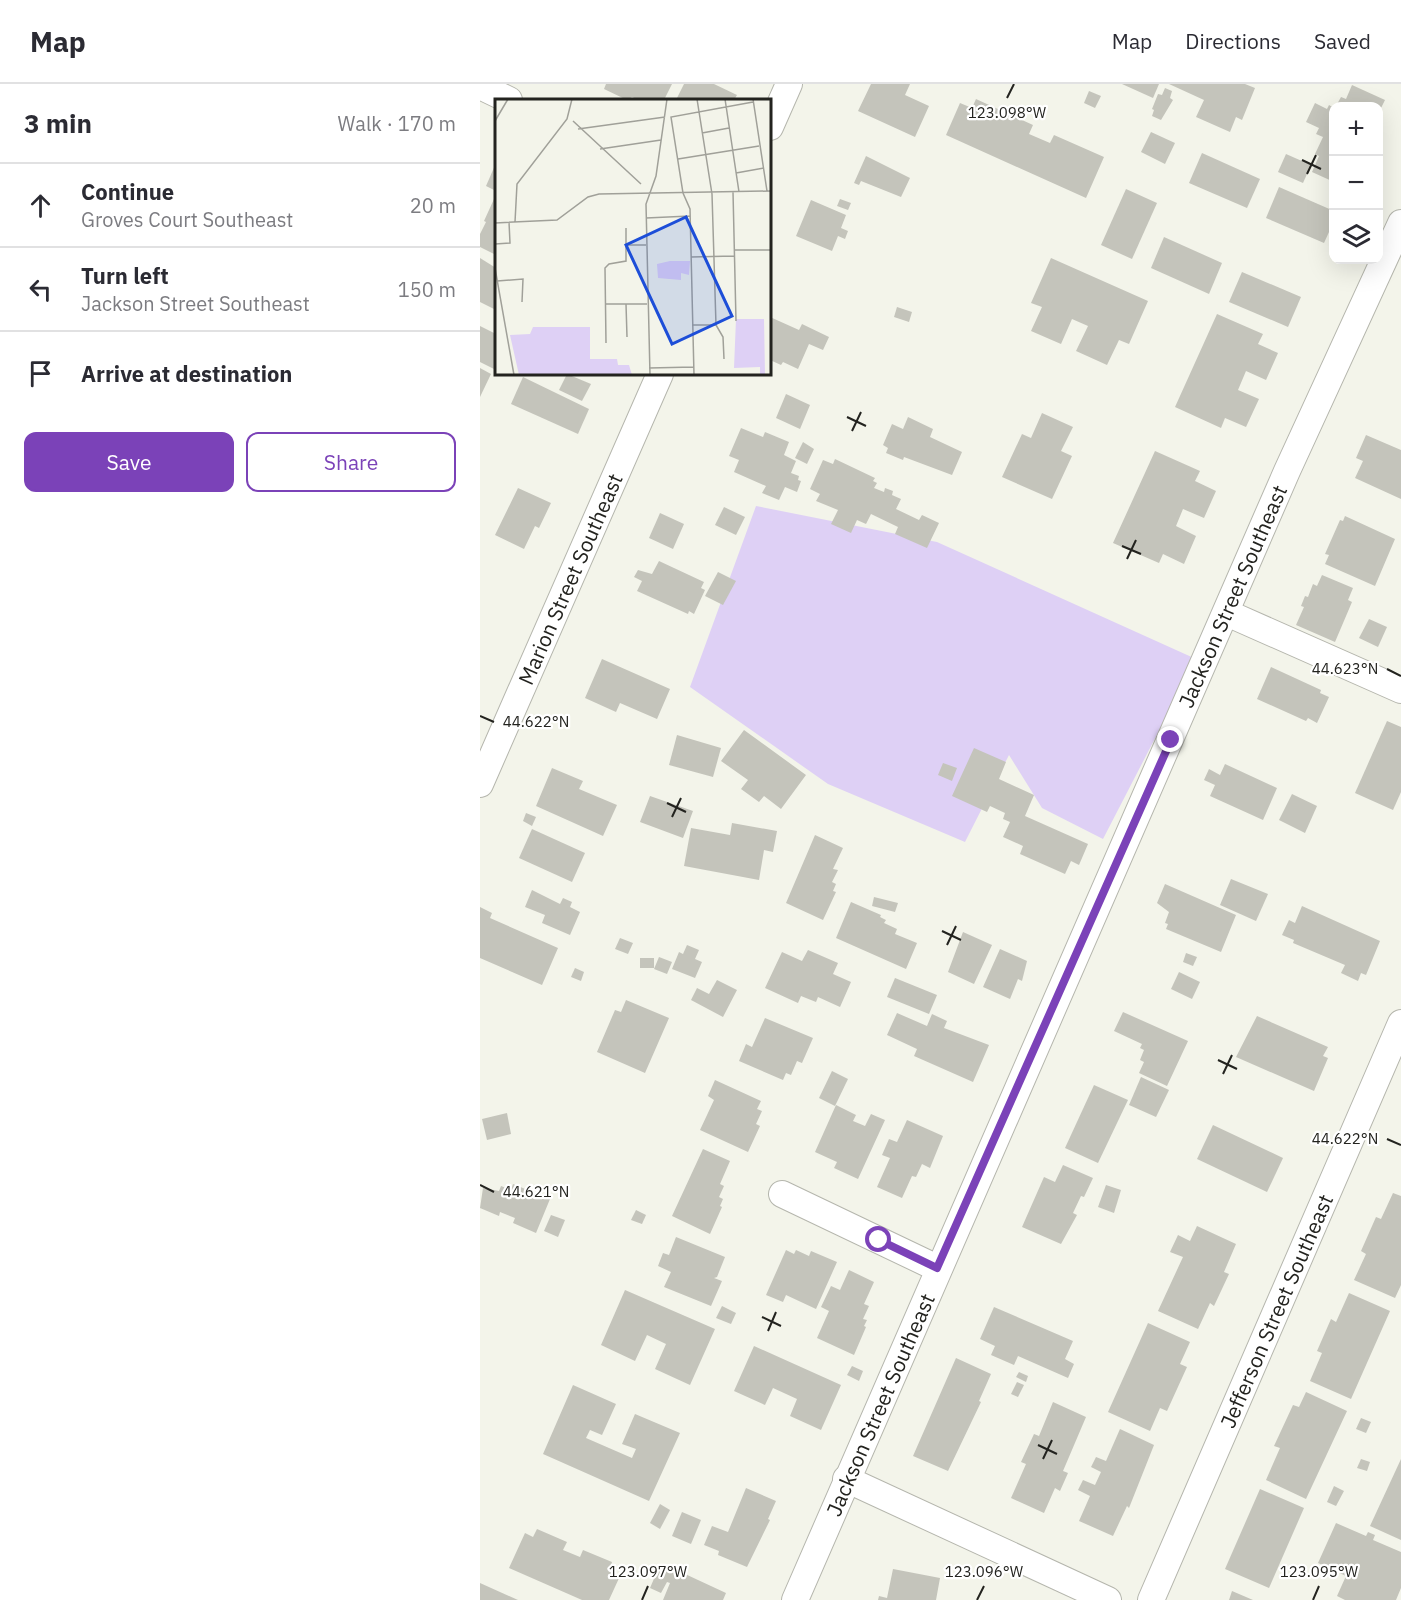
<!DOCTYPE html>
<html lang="en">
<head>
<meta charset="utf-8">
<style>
	:root { --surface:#fff; --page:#f7f7f7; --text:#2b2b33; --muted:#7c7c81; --line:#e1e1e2; --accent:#7b42b8 }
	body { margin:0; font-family:"IBM Plex Sans",sans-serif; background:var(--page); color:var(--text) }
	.controls { position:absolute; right:18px; top:18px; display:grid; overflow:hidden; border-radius:12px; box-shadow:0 6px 24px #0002 }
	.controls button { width:54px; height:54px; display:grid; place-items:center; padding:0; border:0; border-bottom:2px solid var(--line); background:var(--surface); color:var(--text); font:30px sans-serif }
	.stop { position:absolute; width:18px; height:18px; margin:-14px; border:4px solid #7b42b8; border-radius:50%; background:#fff }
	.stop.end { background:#7b42b8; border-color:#fff; box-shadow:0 2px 6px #0008 }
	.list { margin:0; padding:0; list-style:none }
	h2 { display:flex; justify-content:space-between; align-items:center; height:78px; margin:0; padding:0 24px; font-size:26px }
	h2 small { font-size:20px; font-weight:400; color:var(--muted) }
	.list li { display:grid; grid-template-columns:39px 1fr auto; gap:18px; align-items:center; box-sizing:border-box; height:84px; padding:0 24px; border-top:2px solid var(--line) }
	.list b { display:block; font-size:22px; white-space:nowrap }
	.list p { margin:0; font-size:20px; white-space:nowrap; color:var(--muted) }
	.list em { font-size:20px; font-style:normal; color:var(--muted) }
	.actions { display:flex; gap:12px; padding:18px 24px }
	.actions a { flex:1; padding:14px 0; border:2px solid var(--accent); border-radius:12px; text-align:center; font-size:21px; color:var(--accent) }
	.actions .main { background:var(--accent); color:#fff }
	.icon { flex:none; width:33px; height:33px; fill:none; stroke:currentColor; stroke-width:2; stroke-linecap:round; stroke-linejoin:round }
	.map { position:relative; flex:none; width:921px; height:1516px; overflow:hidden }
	header { display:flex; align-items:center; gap:36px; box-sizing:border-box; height:84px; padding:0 30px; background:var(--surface); border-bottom:2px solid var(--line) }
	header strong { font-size:28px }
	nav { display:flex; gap:33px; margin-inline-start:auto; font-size:21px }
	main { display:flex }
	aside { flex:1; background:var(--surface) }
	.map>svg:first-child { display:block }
	.green { fill:#ded0f5 }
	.building { fill:#c4c4bb }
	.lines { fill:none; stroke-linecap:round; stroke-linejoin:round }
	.minor-casing { stroke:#b5b6ad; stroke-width:28 }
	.minor { stroke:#fff; stroke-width:26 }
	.route { stroke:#7b42b8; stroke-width:8 }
	.ticks { fill:none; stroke:#23231f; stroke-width:2 }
	.labels { text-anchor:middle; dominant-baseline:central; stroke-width:4.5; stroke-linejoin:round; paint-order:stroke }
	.street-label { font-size:21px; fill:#23231f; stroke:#fff }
	.inset-road { fill:none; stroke:#a0a099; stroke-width:1.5 }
	.view { fill:#1d4ed8; fill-opacity:0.15; stroke:#1d4ed8; stroke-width:3 }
	.inset-edge { fill:none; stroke:#23231f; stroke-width:3 }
	.ticks-label { font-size:15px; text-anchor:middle; fill:#23231f; stroke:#fff; stroke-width:4.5; stroke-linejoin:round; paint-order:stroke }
</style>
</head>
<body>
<header>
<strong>Map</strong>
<nav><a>Map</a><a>Directions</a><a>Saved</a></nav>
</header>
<main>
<aside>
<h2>3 min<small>Walk · 170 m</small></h2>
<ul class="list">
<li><svg class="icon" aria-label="ahead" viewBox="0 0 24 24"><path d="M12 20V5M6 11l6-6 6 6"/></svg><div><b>Continue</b><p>Groves Court Southeast</p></div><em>20 m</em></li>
<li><svg class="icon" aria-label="left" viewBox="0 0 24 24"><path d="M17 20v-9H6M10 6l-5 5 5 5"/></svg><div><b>Turn left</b><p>Jackson Street Southeast</p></div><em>150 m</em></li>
<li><svg class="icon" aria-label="arrive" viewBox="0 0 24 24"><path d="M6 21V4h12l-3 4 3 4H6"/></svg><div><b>Arrive at destination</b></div></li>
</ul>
<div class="actions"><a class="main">Save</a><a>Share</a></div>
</aside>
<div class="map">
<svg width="921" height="1516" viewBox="0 0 921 1516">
	<rect width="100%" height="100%" fill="#f3f4ea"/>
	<!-- green -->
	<path class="green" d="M 276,422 L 457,458 L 716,575 L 623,755 L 562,724 L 529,671 L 485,758 L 348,700 L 210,603 Z"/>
	<!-- building -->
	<g class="building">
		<path d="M 126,0 L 192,0 L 184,16 L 159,16 L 152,13 L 147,16 L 124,5 Z"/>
		<path d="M 204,0 L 234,0 L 257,11 L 254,16 L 196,16 Z"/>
		<path d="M 391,0 L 430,0 L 425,11 L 449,22 L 435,53 L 378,27 Z"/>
		<path d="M 642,0 L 679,0 L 673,14 Z"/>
		<path d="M 689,0 L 765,0 L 775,4 L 762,36 L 756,33 L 750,48 L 716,33 L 724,16 Z"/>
		<path d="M 872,1 L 905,16 L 898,30 L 898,22 L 856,22 L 861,13 L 866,15 Z"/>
		<path d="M 685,4 L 692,7 L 690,14 L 693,16 L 681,36 L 672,32 L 674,26 L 672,25 L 678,10 L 682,11 Z"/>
		<path d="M 609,7 L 621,12 L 615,24 L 604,19 Z"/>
		<path d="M 496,15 L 553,41 L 549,50 L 570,59 L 574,51 L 624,73 L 606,114 L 466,51 L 480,19 L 492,24 Z"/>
		<path d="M 835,19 L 847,25 L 849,21 L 854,24 L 854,98 L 832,88 L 839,72 L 835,70 L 843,53 L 836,50 L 839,44 L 826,38 Z"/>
		<path d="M 671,48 L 695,59 L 685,80 L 661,68 Z"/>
		<path d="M 722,69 L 780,95 L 767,124 L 709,99 Z"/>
		<path d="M 806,70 L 831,81 L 823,99 L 798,88 Z"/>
		<path d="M 386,72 L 430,94 L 421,113 L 381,97 L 379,101 L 374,99 Z"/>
		<path d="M 16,79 L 16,107 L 6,102 Z"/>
		<path d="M 799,103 L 854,127 L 854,137 L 844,159 L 786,134 Z"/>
		<path d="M 646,105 L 677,119 L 652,175 L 621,161 Z"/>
		<path d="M 14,115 L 16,116 L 16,171 L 0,163 L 0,150 L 6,138 L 4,137 Z"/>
		<path d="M 360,115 L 371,119 L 368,126 L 357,122 Z"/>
		<path d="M 331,116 L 366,131 L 361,144 L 368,147 L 365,155 L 358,152 L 352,167 L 316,152 Z"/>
		<path d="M 684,153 L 742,179 L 729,210 L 671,184 Z"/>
		<path d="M 0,174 L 16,184 L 16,226 L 0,218 Z"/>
		<path d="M 571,174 L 668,217 L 649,260 L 639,256 L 627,281 L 596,267 L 608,242 L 592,235 L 581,260 L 551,247 L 562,223 L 551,219 Z"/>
		<path d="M 762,188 L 821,213 L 808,243 L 749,218 Z"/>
		<path d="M 417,223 L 432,228 L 429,238 L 414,233 Z"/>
		<path d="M 737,230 L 783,250 L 778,260 L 798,269 L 786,296 L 766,287 L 758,306 L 779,315 L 766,343 L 745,334 L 741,344 L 695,323 Z"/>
		<path d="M 290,233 L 319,246 L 322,240 L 349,253 L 343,266 L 329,260 L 318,285 L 303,278 L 301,281 L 290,276 Z"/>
		<path d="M 0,242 L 16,250 L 16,286 L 0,278 Z"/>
		<path d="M 0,284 L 11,290 L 0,313 Z"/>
		<path d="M 87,290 L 111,300 L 102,317 L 79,306 Z"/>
		<path d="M 43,293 L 109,325 L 98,350 L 31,320 Z"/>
		<path d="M 306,310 L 330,321 L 320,345 L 296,334 Z"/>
		<path d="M 562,329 L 593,343 L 581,367 L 592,372 L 572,415 L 522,393 L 542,350 L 551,354 Z"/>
		<path d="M 428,333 L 453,345 L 450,353 L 482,368 L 472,391 L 424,373 L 423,376 L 406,369 L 408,364 L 403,361 L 412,340 L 423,345 Z"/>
		<path d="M 261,344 L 283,353 L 285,348 L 309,358 L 304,371 L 316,377 L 311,389 L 319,392 L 318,396 L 321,397 L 317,408 L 305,403 L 299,416 L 282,409 L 286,402 L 254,388 L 259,376 L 249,372 Z"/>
		<path d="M 886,351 L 921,366 L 921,415 L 875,394 L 883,377 L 876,374 Z"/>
		<path d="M 323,358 L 334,365 L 327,380 L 315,374 Z"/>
		<path d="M 675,367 L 720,387 L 715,397 L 736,407 L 724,434 L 703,425 L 696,442 L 716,452 L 704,480 L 683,470 L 679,479 L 633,459 Z"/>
		<path d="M 355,375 L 395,394 L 393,397 L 397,399 L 394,404 L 404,408 L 405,404 L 413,407 L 412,411 L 421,415 L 416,425 L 439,436 L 442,431 L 459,439 L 447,464 L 415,450 L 418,443 L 391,430 L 386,440 L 377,436 L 371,449 L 351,440 L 358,426 L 336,417 L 340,410 L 330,405 L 343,376 L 353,380 Z"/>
		<path d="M 38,404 L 71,419 L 59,444 L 55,442 L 44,465 L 15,451 Z"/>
		<path d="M 244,423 L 265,433 L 256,451 L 235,441 Z"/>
		<path d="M 180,429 L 204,440 L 193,465 L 169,454 Z"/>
		<path d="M 865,432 L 915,455 L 895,502 L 845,480 L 849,471 L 845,470 L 860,436 L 863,437 Z"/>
		<path d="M 179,477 L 224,498 L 221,504 L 225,506 L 214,530 L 209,527 L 208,530 L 157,507 L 162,497 L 154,493 L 158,486 L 172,490 Z"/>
		<path d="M 238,488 L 256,497 L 243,521 L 225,512 Z"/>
		<path d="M 842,491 L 873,504 L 868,516 L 872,518 L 855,558 L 816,541 L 824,523 L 821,522 L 825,512 L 828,513 L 833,500 L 837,502 Z"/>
		<path d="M 889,535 L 907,543 L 898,563 L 879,554 Z"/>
		<path d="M 122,575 L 190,605 L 177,635 L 140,619 L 136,628 L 105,614 Z"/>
		<path d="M 791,583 L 841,606 L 840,609 L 849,613 L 837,639 L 828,634 L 826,637 L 777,615 Z"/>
		<path d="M 907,637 L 921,643 L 921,708 L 913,726 L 875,709 Z"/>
		<path d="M 264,646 L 326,691 L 301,725 L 284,712 L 279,718 L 261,705 L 268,696 L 241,677 Z"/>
		<path d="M 197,651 L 241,664 L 233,693 L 189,681 Z"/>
		<path d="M 494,664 L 526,678 L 519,695 L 554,711 L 545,732 L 608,760 L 599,781 L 591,777 L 585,790 L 540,770 L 543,762 L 523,753 L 530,738 L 523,735 L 525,729 L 510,722 L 507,728 L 472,712 Z"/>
		<path d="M 463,679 L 477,684 L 472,697 L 458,691 Z"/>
		<path d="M 745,680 L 797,704 L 783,736 L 730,712 L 735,701 L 724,696 L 729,685 L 740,691 Z"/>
		<path d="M 72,684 L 103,697 L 99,705 L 137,721 L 123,752 L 56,722 Z"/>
		<path d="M 812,710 L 837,722 L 825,749 L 799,736 Z"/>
		<path d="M 170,712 L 213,727 L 203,754 L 160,738 Z"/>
		<path d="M 46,729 L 56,733 L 52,742 L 43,737 Z"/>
		<path d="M 252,739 L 297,747 L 293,768 L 284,766 L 279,796 L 204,782 L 211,744 L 250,751 Z"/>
		<path d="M 52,745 L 105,769 L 92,798 L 39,774 Z"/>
		<path d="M 335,751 L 363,764 L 353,785 L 358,786 L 352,798 L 356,800 L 353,807 L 356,808 L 343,836 L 306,819 Z"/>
		<path d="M 751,795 L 788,810 L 776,837 L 740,821 Z"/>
		<path d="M 685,800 L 756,831 L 741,868 L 686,845 L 688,840 L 685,839 L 689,828 L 677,819 Z"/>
		<path d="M 52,806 L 80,820 L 83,814 L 92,818 L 90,823 L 100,828 L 90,851 L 62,839 L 65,831 L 45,823 Z"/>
		<path d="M 394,813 L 418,819 L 415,828 L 392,822 Z"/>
		<path d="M 371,818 L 401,831 L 400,833 L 406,836 L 404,839 L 417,845 L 415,850 L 437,859 L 426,885 L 356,854 Z"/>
		<path d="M 822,822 L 900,857 L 886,891 L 881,889 L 878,897 L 861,889 L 865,881 L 813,859 L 814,856 L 802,851 L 809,836 L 815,839 Z"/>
		<path d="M 0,823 L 12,829 L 10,834 L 78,864 L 62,901 L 0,874 Z"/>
		<path d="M 483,848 L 512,861 L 494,900 L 468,888 Z"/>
		<path d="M 140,854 L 153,859 L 148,870 L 135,865 Z"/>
		<path d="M 207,861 L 219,866 L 215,875 L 222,878 L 215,894 L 192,885 L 199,868 L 203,870 Z"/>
		<path d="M 520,865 L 547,877 L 542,897 L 538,895 L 530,915 L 503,903 Z"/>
		<path d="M 328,866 L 358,879 L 353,890 L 371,898 L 360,923 L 338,913 L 336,918 L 321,912 L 318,919 L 285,904 L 302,868 L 322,877 Z"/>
		<path d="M 706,869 L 717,873 L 713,882 L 703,878 Z"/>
		<path d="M 179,873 L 192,878 L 187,890 L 174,885 Z"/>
		<rect x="160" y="874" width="14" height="10"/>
		<path d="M 95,884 L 104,888 L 101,897 L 91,893 Z"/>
		<path d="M 699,888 L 720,898 L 712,915 L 691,905 Z"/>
		<path d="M 415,894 L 457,911 L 449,930 L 407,913 Z"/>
		<path d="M 237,896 L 257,906 L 243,933 L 211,916 L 217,904 L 229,910 Z"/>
		<path d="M 146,916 L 189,934 L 165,989 L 117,968 L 135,926 L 141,928 Z"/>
		<path d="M 643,928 L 708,957 L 687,1002 L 659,989 L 664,978 L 660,976 L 664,966 L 660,964 L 662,960 L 634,947 Z"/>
		<path d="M 417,929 L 447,942 L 452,930 L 467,937 L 464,944 L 509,961 L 493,998 L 434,972 L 437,965 L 407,951 Z"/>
		<path d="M 777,932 L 848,963 L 843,972 L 848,974 L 834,1007 L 756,973 Z"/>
		<path d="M 285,934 L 333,954 L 322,979 L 317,977 L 311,991 L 306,989 L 303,996 L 259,977 L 266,960 L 272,963 Z"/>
		<path d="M 352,987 L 368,995 L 355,1022 L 339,1014 Z"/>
		<path d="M 661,993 L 689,1006 L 676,1033 L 649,1021 Z"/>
		<path d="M 235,996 L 281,1017 L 277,1025 L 282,1027 L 276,1040 L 280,1042 L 268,1068 L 220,1046 L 234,1016 L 228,1012 Z"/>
		<path d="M 614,1001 L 648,1016 L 618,1079 L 585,1064 Z"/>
		<path d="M 356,1021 L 376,1031 L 373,1037 L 385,1042 L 391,1030 L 405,1036 L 378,1095 L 354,1084 L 357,1078 L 335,1068 Z"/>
		<path d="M 27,1029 L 31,1050 L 7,1056 L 2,1035 Z"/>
		<path d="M 427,1036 L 463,1052 L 450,1084 L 442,1080 L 436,1093 L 432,1092 L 422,1114 L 397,1103 L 410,1074 L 402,1071 L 409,1055 L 417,1058 Z"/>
		<path d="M 733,1041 L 803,1074 L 787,1108 L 717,1075 Z"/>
		<path d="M 223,1065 L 250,1077 L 240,1100 L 244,1102 L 239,1113 L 243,1115 L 240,1122 L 242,1123 L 230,1150 L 192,1132 Z"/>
		<path d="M 583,1081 L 613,1094 L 604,1113 L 601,1112 L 593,1129 L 597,1131 L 581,1160 L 542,1143 L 564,1093 L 575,1098 Z"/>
		<path d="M 33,1100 L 70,1115 L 56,1149 L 33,1139 L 35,1134 L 20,1128 L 19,1132 L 0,1124 L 3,1104 L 19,1107 L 21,1102 L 31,1106 Z"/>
		<path d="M 626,1101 L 641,1106 L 634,1129 L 618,1123 Z"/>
		<path d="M 913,1109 L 921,1112 L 921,1201 L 915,1214 L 874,1196 L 886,1170 L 881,1167 L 896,1133 L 901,1135 Z"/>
		<path d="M 156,1126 L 166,1131 L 162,1140 L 151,1136 Z"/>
		<path d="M 71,1131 L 85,1136 L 78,1153 L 64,1147 Z"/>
		<path d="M 717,1142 L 756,1160 L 744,1188 L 749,1190 L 734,1222 L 730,1219 L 718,1245 L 678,1227 L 703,1173 L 690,1168 L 698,1151 L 710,1157 Z"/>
		<path d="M 196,1153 L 245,1173 L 237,1193 L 234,1194 L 242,1197 L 231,1222 L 184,1203 L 191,1188 L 178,1182 L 183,1169 L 189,1171 Z"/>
		<path d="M 306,1166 L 314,1170 L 316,1166 L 329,1172 L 331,1167 L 357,1178 L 336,1225 L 306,1211 L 303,1218 L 286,1211 Z"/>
		<path d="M 369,1186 L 394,1198 L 384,1220 L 389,1222 L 383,1235 L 387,1236 L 384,1242 L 386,1243 L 374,1271 L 337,1254 L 349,1227 L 341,1223 L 351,1202 L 360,1206 Z"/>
		<path d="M 145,1206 L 235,1245 L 210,1301 L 175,1285 L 186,1260 L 167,1251 L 155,1277 L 121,1261 Z"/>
		<path d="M 869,1209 L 910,1227 L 871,1315 L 830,1297 L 842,1269 L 837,1267 L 851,1235 L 856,1238 Z"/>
		<path d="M 242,1222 L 256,1229 L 251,1240 L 236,1234 Z"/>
		<path d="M 514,1223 L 593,1257 L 585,1275 L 594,1280 L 588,1294 L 538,1272 L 534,1281 L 511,1271 L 515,1262 L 500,1255 Z"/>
		<path d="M 668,1239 L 710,1258 L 700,1280 L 707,1283 L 687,1327 L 680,1324 L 670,1347 L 628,1328 Z"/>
		<path d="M 274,1262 L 361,1301 L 341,1346 L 310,1332 L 317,1315 L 293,1304 L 285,1321 L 254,1307 Z"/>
		<path d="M 476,1274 L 511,1290 L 499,1317 L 501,1318 L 468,1387 L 433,1372 Z"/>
		<path d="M 372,1282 L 383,1287 L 379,1297 L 367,1291 Z"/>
		<path d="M 539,1288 L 548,1292 L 546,1298 L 536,1293 Z"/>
		<path d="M 537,1298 L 544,1301 L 538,1313 L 531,1310 Z"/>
		<path d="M 93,1301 L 136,1320 L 122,1351 L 110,1346 L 106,1354 L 152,1374 L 156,1365 L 142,1360 L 155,1330 L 200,1349 L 169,1417 L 63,1370 Z"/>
		<path d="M 826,1308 L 867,1327 L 826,1415 L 786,1396 L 800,1364 L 794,1362 L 813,1321 L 819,1323 Z"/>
		<path d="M 573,1318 L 606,1333 L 583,1387 L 588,1389 L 580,1407 L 575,1404 L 564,1429 L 531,1414 L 546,1380 L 541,1378 L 554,1350 L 559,1352 Z"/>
		<path d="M 881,1334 L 891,1338 L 886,1349 L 876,1345 Z"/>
		<path d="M 640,1345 L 674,1361 L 649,1424 L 647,1422 L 633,1452 L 599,1437 L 610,1412 L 598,1406 L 603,1396 L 615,1401 L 621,1388 L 611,1383 L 616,1373 L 626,1377 Z"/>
		<path d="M 881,1375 L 890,1378 L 887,1387 L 877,1384 Z"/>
		<path d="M 921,1375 L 921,1456 L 890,1442 Z"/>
		<path d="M 854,1402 L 864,1407 L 856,1422 L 847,1418 Z"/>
		<path d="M 266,1404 L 296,1417 L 288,1435 L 290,1436 L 267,1483 L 238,1471 L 239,1467 L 224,1461 L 232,1442 L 248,1448 Z"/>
		<path d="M 780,1405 L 824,1424 L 789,1504 L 745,1485 Z"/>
		<path d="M 180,1420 L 190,1426 L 180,1445 L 170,1439 Z"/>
		<path d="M 202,1428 L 221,1436 L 211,1460 L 192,1452 Z"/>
		<path d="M 856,1439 L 886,1452 L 888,1448 L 895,1451 L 893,1456 L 921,1468 L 921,1504 L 916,1516 L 865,1516 L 857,1512 L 866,1492 L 838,1479 Z"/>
		<path d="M 57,1445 L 87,1458 L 83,1466 L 100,1473 L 103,1466 L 132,1478 L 129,1487 L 140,1492 L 129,1516 L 102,1516 L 29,1484 L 45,1449 L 53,1453 Z"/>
		<path d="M 179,1483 L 188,1487 L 190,1483 L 246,1509 L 243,1516 L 183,1516 L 190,1499 L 187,1498 L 181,1509 L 170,1504 Z"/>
		<path d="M 413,1485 L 460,1494 L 456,1516 L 398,1516 L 399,1512 L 407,1514 Z"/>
		<path d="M 0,1499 L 38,1516 L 0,1516 Z"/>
		<path d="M 752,1507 L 773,1516 L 749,1516 Z"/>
	</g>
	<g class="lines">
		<!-- minor casing -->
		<g class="minor-casing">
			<g id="minor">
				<path d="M 0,2 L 29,16"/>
				<path d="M 290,43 L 309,0"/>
				<path d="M 747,529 L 921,606"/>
				<path id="s1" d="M 0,700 L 180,290"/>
				<path d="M 302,1110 L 457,1184"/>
				<path d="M 366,1395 L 628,1516"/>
				<path id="s2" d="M 315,1516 L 807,387 L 921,139"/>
				<path id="s3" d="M 671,1516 L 921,939"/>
			</g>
		</g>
		<!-- minor -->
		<use href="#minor" class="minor"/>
	</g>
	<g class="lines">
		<!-- route -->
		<path class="route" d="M 399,1156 L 457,1184 L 691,656"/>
	</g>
	<!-- ticks -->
	<path class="ticks" d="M 527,14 L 534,0M 822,76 L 841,85M 827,90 L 836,71M 367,333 L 386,342M 372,347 L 381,328M 642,462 L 661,470M 647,475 L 656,456M 907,585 L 921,592M 0,632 L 14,638M 187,719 L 206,728M 192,733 L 201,714M 462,847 L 481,856M 467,861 L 476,842M 738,976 L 757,985M 743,990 L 752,971M 907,1055 L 921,1061M 0,1101 L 14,1108M 282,1233 L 301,1242M 288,1247 L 296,1228M 558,1361 L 577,1370M 563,1375 L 572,1356M 162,1516 L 168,1502M 497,1516 L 504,1502M 833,1516 L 839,1502"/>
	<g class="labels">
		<!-- street labels -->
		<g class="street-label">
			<text stroke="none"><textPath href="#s1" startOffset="224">Marion Street Southeast</textPath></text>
			<text stroke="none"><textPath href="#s2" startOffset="1095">Jackson Street Southeast</textPath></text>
			<text stroke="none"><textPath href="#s3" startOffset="315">Jefferson Street Southeast</textPath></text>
			<text stroke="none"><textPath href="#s2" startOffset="213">Jackson Street Southeast</textPath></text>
		</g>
	</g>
	<!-- overview -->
	<g transform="translate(15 15)">
		<rect width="276" height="276" fill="#f3f4ea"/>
		<path d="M 175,162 L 195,162 L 194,176 L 186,174 L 186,181 L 163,179 L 162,165 ZM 241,220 L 269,220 L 270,276 L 265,276 L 265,268 L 239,269 ZM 38,228 L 95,228 L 95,260 L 122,260 L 123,266 L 134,266 L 137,276 L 24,276 L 15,236 L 35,235 Z" fill="#ded0f5"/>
		<path class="inset-road" d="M 202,0 L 217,95 L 221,226 L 228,238 L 229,260M 230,0 L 244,93M 258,0 L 272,92M 0,22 L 13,0M 78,22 L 146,85M 83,30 L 170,18M 207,34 L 234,29M 105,50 L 166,41M 183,60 L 264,47M 241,74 L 269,69M 238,93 L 241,222M 151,119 L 195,117M 20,123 L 22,85 L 72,20 L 77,0M 0,124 L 62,121 L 93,98 L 104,95 L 276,92M 0,145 L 15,144 L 14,123M 131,146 L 151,146M 239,151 L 276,151M 196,158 L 239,157M 0,169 L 19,276M 2,182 L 28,180 L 27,203M 111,205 L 152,205M 131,205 L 132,238M 197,226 L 221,226M 111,244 L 110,169 L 114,165 L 131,162 L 131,129M 154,269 L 199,268M 155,276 L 151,105 L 161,77 L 172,0M 199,276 L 195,110 L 188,94 L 176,18 L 258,3M 206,276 L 234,276"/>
		<path class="view" d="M 191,118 L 237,217 L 177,245 L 131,146 Z"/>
		<rect width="276" height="276" class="inset-edge"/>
	</g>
	<g class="ticks-label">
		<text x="527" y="34">123.098°W</text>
		<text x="865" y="590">44.623°N</text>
		<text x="56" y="643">44.622°N</text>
		<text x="865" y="1060">44.622°N</text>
		<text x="56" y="1113">44.621°N</text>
		<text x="168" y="1493">123.097°W</text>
		<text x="504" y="1493">123.096°W</text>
		<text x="839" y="1493">123.095°W</text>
	</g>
</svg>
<div class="controls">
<button>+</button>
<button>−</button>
<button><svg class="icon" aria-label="layers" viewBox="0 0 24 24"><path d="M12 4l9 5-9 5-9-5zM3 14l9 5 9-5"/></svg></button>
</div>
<div class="stop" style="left:399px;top:1156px"></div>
<div class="stop end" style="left:691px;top:656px"></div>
</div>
</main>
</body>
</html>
